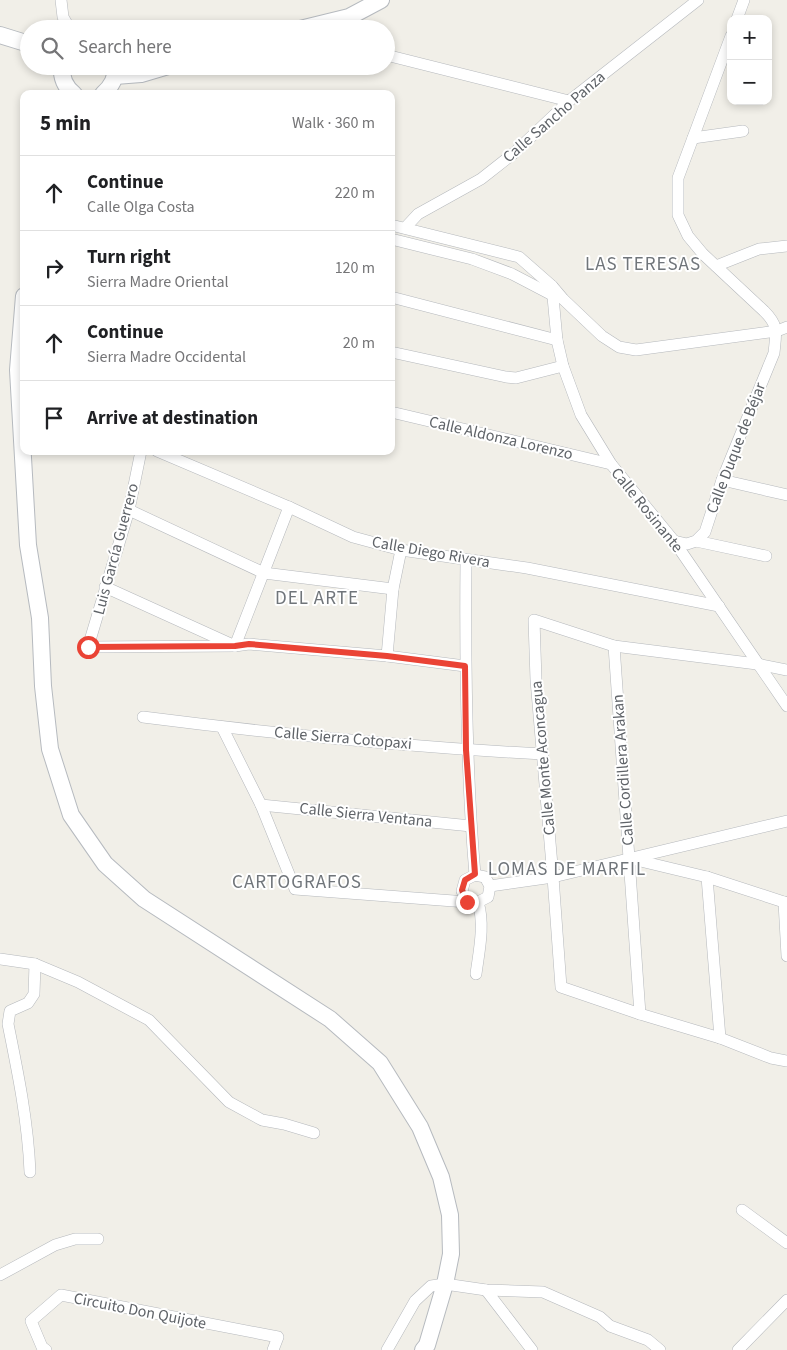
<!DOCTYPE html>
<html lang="en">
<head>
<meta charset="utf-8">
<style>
	:root { --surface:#fff; --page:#f6f6f6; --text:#202124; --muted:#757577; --line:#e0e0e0 }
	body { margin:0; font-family:"Source Sans 3",sans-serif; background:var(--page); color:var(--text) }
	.controls { position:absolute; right:15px; top:15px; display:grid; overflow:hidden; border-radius:10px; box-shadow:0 2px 8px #0003 }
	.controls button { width:45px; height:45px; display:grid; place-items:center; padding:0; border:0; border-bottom:1px solid var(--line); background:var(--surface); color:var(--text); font:25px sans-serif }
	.stop { position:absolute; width:15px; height:15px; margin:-11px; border:4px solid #ea4335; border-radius:50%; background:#fff }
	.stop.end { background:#ea4335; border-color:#fff; box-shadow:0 1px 5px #0008 }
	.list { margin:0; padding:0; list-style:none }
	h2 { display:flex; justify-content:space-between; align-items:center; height:65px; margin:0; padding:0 20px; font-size:21px }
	h2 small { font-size:16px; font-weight:400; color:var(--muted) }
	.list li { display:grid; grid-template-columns:32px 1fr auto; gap:15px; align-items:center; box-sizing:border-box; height:75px; padding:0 20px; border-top:1px solid var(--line) }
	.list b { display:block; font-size:19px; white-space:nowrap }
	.list p { margin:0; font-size:16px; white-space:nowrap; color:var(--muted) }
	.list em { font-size:16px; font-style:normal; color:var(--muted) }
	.icon { flex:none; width:28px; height:28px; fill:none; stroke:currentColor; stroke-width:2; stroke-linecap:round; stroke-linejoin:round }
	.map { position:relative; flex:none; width:787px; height:1350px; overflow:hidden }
	.search { position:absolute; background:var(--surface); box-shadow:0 2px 8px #0003; left:20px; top:20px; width:375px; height:55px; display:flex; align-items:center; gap:12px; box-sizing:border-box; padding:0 18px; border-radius:28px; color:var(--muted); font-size:19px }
	.panel { position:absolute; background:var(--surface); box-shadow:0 2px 8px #0003; left:20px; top:90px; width:375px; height:365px; border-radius:10px }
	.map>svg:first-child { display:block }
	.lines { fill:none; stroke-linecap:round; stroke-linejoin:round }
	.street-casing { stroke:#b5b8bc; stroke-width:12 }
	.secondary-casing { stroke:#b6babf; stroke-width:18 }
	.street { stroke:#fff; stroke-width:11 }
	.secondary { stroke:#fff; stroke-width:16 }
	.route { stroke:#ea4335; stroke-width:6 }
	.labels { text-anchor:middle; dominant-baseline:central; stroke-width:4; stroke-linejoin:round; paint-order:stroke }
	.street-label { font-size:16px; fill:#5f6368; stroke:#fff }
	.quarter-label { font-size:19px; letter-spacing:1px; fill:#70757a; stroke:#fff }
</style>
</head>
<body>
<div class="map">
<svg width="787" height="1350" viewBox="0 0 787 1350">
	<rect width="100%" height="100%" fill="#f1efe8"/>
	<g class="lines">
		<!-- street casing -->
		<g class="street-casing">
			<g id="street">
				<path d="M 61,0 L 63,17 L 70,29"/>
				<path d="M 737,19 L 744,0"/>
				<path d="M 386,55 L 569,101"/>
				<path d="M 693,138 L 743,131"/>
				<path d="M 391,225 L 519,257 L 552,286 L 563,299 L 602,336 L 619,347 L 636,350 L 777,331 L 787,327"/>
				<path d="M 405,228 L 418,214 L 481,179 L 514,153 L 569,101 L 698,0"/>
				<path d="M 391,239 L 472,259 L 512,274 L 556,297"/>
				<path d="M 716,266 L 759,249 L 787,246"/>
				<path d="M 552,286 L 557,340 L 563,366 L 581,415 L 611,464 L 674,541 L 787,706"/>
				<path d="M 391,297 L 557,340"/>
				<path d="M 391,352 L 506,377 L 516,378 L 563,366"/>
				<path d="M 391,412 L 611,464"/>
				<path d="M 141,451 L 129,510 L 88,647 L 235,646 L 249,644 L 387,656 L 465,666"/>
				<path d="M 157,451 L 289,507 L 353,537 L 401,550 L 527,568 L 719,606"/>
				<path d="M 722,480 L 787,495"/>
				<path d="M 129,510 L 264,573 L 393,589"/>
				<path d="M 674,541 L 687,544 L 696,541 L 705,532 L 722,480 L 774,353 C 776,332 779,326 764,311 L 703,254 L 688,236 L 678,215 L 678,178 L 731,36"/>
				<path d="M 696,541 L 766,556"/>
				<path d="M 466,560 C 465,665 466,770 475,875"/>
				<path d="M 105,587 L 235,646 L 289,507"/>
				<path d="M 614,646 L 640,1014"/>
				<path d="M 387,656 L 393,589 L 401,550"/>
				<path d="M 787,670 L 757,664 L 614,646 L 534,620 L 536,680 L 553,877 L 561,987 L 640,1014 L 720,1038 L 771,1058 L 787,1061"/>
				<path d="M 143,717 C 276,734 410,747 543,754"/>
				<path d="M 222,727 L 261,805 L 295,889 L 467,902"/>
				<path d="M 261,805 L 471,826"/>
				<path d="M 632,859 L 707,877 L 787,903"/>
				<path d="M 475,875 L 485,877 L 490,886 L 488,897 L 478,902 L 467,902 L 462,891 L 465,880 Z"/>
				<path d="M 707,877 L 720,1038"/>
				<path d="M 490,886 L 553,877 L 787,821"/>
				<path d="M 784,902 L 787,956"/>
				<path d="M 0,959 L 35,964 L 78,982 L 149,1020 L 229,1102 L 262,1120 L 284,1124 L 314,1133"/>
				<path d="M 476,974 C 479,951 485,925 478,902"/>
				<path d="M 30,1172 C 28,1122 18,1073 8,1024 L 10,1011 L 28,1003 L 34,994 L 35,964"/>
				<path d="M 742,1210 L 787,1243"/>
				<path d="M 0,1275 L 55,1245 L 75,1239 L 98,1239"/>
				<path d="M 486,1290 L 532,1350"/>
				<path d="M 46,1350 L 42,1347 L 31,1321 L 61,1295 L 278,1337 L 273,1350"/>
				<path d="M 387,1350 L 415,1301 L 431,1286 L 445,1284 L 486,1290 L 543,1292 L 600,1317 L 610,1326 L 648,1340 L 660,1350"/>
				<path d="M 738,1350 L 787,1300"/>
			</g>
		</g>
		<!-- secondary casing -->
		<g class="secondary-casing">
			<g id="secondary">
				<path d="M 300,29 L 349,17 L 381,0"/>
				<path d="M 0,35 L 29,44"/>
				<path d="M 62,66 C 61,78 65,87 74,94"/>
				<path d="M 115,76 L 141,74 L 168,66"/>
				<path d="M 103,94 C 112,86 116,78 116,66"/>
				<path d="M 24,296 L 18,370 L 28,545 L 40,618 L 43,686 L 50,749 L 71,815 L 105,864 L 144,899 L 330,1019 L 380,1063 L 420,1127 L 441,1177 L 450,1215 L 451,1254 L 445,1284 L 427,1345 L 423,1350"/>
			</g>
		</g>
		<!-- street -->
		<use href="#street" class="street"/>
		<!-- secondary -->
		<use href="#secondary" class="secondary"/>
	</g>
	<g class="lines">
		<!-- route -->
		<path class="route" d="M 88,647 L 235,646 L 249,644 L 387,656 L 465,666 L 466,750 L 475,874 L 465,880 L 462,890 L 467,902"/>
	</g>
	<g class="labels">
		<!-- street labels -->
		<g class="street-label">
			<text transform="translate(554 117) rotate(-41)">Calle Sancho Panza</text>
			<text transform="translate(501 438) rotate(13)">Calle Aldonza Lorenzo</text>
			<text transform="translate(736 448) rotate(-69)">Calle Duque de Béjar</text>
			<text transform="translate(647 510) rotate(51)">Calle Rosinante</text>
			<text transform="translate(116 549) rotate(-75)">Luis García Guerrero</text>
			<text transform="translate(431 552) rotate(10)">Calle Diego Rivera</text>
			<text transform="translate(343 738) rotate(5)">Calle Sierra Cotopaxi</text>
			<text transform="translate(543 758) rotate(-95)">Calle Monte Aconcagua</text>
			<text transform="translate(623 770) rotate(-94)">Calle Cordillera Arakan</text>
			<text transform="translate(366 815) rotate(6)">Calle Sierra Ventana</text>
			<text transform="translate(140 1311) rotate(11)">Circuito Don Quijote</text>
		</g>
		<!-- quarter labels -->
		<g class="quarter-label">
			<text x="643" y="264">LAS TERESAS</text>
			<text x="317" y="598">DEL ARTE</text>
			<text x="567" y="869">LOMAS DE MARFIL</text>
			<text x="297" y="882">CARTOGRAFOS</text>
		</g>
	</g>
</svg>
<div class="controls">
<button>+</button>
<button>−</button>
</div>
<div class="stop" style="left:88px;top:647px"></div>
<div class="stop end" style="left:467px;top:902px"></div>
<div class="search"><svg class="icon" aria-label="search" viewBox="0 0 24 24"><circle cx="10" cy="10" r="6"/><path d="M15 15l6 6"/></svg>Search here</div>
<section class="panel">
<h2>5 min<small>Walk · 360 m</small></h2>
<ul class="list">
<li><svg class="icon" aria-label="ahead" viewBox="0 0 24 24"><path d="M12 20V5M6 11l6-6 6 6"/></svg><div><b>Continue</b><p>Calle Olga Costa</p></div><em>220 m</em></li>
<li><svg class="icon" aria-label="right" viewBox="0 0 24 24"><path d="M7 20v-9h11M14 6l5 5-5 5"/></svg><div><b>Turn right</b><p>Sierra Madre Oriental</p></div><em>120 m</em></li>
<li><svg class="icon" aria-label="ahead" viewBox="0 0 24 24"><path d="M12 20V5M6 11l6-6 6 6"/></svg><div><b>Continue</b><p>Sierra Madre Occidental</p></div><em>20 m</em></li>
<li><svg class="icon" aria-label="arrive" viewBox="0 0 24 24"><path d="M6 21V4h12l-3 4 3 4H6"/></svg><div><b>Arrive at destination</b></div></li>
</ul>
</section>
</div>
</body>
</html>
